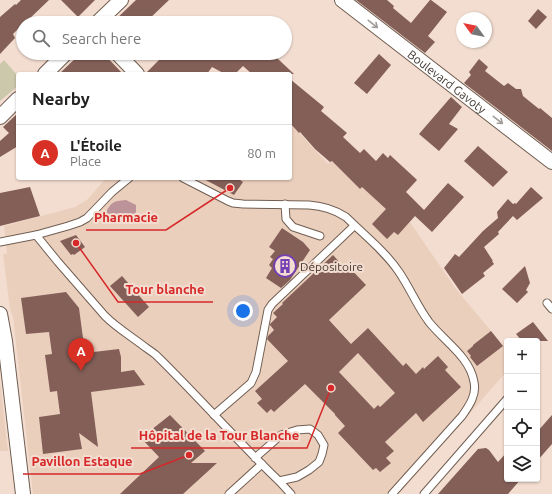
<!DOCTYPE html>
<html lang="en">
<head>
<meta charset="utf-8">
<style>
	:root { --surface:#fff; --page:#f2f2f2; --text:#222; --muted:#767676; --line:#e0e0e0; --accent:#d93025 }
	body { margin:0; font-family:Ubuntu,sans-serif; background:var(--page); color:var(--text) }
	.controls { position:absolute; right:12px; bottom:12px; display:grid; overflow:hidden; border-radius:4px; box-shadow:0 1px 3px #0004 }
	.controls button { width:36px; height:36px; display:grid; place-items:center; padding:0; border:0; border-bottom:1px solid var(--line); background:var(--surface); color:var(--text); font:20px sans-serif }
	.compass { position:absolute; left:456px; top:12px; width:36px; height:36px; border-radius:50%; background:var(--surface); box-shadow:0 1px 3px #0004; rotate:303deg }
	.you { position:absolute; left:243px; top:311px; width:14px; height:14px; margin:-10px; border:3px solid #fff; border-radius:50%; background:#1a73e8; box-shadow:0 0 0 6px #1a73e833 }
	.badge { display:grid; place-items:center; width:26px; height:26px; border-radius:50%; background:var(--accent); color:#fff; font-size:13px; font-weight:700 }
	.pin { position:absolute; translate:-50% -33px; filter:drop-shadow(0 1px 2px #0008) }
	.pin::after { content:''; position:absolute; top:21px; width:14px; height:12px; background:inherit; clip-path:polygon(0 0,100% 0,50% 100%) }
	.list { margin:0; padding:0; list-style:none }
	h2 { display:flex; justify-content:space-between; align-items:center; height:52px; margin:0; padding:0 16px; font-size:17px }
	h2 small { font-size:13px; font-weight:400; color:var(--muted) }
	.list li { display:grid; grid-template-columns:26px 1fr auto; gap:12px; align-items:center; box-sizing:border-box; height:56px; padding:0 16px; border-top:1px solid var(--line) }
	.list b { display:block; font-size:15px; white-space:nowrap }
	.list p { margin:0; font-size:13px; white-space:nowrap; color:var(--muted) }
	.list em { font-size:13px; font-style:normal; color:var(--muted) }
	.icon { flex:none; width:22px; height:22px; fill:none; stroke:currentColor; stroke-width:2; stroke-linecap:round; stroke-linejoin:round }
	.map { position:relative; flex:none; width:552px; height:494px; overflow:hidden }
	.search { position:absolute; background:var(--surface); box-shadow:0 1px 3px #0004; left:16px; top:16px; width:276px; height:44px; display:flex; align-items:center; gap:10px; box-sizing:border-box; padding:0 14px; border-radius:22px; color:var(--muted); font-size:15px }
	.panel { position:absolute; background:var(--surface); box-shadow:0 1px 3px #0004; left:16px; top:72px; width:276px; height:108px; border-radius:4px }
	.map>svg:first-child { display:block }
	.built { fill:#ebcfbd }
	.green { fill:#cbc8ac }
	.water { fill:#bb9398 }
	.building { fill:#835f58; fill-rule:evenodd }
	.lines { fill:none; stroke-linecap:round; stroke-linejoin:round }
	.service-casing { stroke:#705e52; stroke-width:9 }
	.minor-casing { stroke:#705e52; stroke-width:16 }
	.service { stroke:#fff; stroke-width:7 }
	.minor { stroke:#fff; stroke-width:14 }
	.oneway { stroke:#a09c99 }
	.labels { text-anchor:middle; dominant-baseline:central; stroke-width:4; stroke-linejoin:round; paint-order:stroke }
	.street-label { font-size:12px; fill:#413833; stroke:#f3ddd0 }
	.poi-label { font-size:12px; fill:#413833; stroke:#f3ddd0; text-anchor:start }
	.leader { fill:none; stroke:#d62828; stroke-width:1.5 }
	.callout-dot { fill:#d62828; stroke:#f3ddd0; stroke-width:1.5 }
	.callout-label { font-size:13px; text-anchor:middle; font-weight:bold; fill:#d62828; stroke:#f3ddd0; stroke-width:4; stroke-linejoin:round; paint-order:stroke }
</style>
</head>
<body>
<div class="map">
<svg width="552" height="494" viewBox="0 0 552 494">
	<rect width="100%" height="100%" fill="#f3ddd0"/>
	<!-- built -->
	<g class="built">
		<path d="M 290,123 L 328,164 L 338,154 L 407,218 L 456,289 L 507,350 L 507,371 L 399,494 L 33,494 L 13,317 L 10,309 L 3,254 L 7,254 L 4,226 L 75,207 L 88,199 L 106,178 L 290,178 Z"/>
		<path d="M 0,381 L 8,451 L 0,451 Z"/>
	</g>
	<!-- green -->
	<path class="green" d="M 4,60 L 18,76 L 18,86 L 0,101 L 0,64 Z"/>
	<!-- water -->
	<path class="water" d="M 126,200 L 136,205 L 136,212 L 132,218 L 116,221 L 107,219 L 105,214 C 111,202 113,201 126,200 Z"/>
	<!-- building -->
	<g class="building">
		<path d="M 21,0 L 49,0 L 25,23 L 23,23 L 23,24 L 13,34 L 15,38 L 0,54 L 0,17 L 15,4 L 16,5 Z"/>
		<path d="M 61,0 L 95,0 L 78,17 Z"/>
		<path d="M 136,0 L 169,0 L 147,21 L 145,19 L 140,23 L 112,23 Z"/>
		<path d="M 356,0 L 387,0 L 394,6 L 393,8 L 411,23 L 430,0 L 431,0 L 447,12 L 428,36 L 435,42 L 425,53 Z"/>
		<path d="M 538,9 L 547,17 L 536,29 L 528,21 Z"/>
		<path d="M 81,53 L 103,53 L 123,74 L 59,74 Z"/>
		<path d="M 166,53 L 204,53 L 215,58 L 219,53 L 282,53 L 277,58 L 294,74 L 252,74 L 243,66 L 235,74 L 232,72 L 230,74 L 225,74 L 212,67 L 207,74 L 145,74 Z"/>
		<path d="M 379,54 L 391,65 L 367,94 L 354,83 Z"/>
		<path d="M 479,59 L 488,67 L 485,71 L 504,86 L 508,83 L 516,89 L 521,89 L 523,96 L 539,109 L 540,108 L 552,118 L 552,151 L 464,83 L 471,75 L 469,72 Z"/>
		<path d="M 290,79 L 324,107 L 321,111 L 347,133 L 343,137 L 360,153 L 364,149 L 376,161 L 383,153 L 388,158 L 390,155 L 415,178 L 417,180 L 406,192 L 424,210 L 448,183 L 464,197 L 432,232 L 415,216 L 398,235 L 394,232 L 387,239 L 372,224 L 386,209 L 362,187 L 360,189 L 332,161 L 330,162 L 315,149 L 300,132 L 299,133 L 290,123 Z"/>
		<path d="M 451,97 L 462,107 L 449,124 L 458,129 L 439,151 L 419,134 Z"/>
		<path d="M 18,113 L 18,146 L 0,157 L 0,141 L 9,133 L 3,127 Z"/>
		<path d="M 478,146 L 508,172 L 493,187 L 464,161 Z"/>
		<path d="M 202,178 L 237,178 L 243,182 L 234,195 Z"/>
		<path d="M 30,187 L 40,216 L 0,226 L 0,193 Z"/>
		<path d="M 531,187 L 543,198 L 517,220 L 513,216 L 498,232 L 499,234 L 484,247 L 493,261 L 492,261 L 494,264 L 483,273 L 485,276 L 462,294 L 444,268 L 455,254 L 459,257 L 483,231 L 498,218 L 497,212 L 508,199 L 513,204 L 515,203 L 516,204 Z"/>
		<path d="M 282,228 L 303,242 L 310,250 L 290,280 L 281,288 L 266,278 L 272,268 L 269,265 L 273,259 L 270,257 L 275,251 L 269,247 Z"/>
		<path d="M 76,235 L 85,247 L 74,255 L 73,254 L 71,255 L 60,241 Z"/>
		<path d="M 333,255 L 343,266 L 346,264 L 366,285 L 329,320 L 351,344 L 368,328 L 403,366 L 406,363 L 416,374 L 423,367 L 424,369 L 438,356 L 448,367 L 445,370 L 461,387 L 423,422 L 416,413 L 385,442 L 394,451 L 386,458 L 391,463 L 380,472 L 376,468 L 373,470 L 338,433 L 345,426 L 335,415 L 335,414 L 305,384 L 274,412 L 271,409 L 267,413 L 257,403 L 262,399 L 255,391 L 288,361 L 267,339 L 268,336 L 274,330 L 270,325 L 270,324 L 277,317 L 273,313 L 283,304 L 282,303 ZM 358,353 L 395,393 L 380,407 L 378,405 L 374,409 L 339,372 Z"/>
		<path d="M 525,266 L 530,283 L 526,290 L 528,292 L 517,303 L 502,289 Z"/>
		<path d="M 122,276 L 149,307 L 138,317 L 110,286 Z"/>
		<path d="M 66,292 L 79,308 L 85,353 L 119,349 L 121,357 L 121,372 L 134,370 L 145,385 L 91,392 L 98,447 L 79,433 L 82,449 L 43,454 L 39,417 L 60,414 L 57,391 L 50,392 L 45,355 L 52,354 L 49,332 L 26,334 L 21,298 Z"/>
		<path d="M 533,322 L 548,341 L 522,341 L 516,334 Z"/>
		<path d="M 491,331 L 503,346 L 477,366 L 470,357 L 471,356 L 467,351 L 473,346 L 473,345 Z"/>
		<path d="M 170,415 L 205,451 L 191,463 L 217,463 L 183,494 L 120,494 L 159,457 L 141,438 Z"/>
		<path d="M 552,415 L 552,444 L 537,461 L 537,432 Z"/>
		<path d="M 486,448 L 489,450 L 498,462 L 507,452 L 507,479 L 521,479 L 508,494 L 438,494 L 478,449 Z"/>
	</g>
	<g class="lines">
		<!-- service casing -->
		<g class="service-casing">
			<g id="service">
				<path d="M 183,178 L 228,201 L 233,203 L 243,204 L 309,205 C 323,206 334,209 346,217 C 364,235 385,251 399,272 C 410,288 417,306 429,322 C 444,341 470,357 474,382 C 477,395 469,406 462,416 L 392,494"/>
				<path d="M 285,204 L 286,219 L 293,227 L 320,236"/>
				<path d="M 36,235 L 68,226 L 80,222 L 87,218 L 112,192 L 129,178"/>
				<path d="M 0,242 L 36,235 L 58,262 L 105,316 C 116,327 129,335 141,344 C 146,348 151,351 156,355 C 198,396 237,441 279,481 L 297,477 L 309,470 L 319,462 L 322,454 L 324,445 L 318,435 L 310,429 L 297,430 L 281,435 L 255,458"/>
				<path d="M 547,303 L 552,309"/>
				<path d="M 214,415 L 251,383 L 256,372 L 268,310 L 272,304 L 354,226"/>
				<path d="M 279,481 L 291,494"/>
				<path d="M 229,494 L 262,464"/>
				<path d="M 424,494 L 507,399"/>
			</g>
		</g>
		<!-- minor casing -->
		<g class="minor-casing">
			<g id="minor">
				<path id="s1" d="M 342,0 L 552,162"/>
				<path d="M 97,23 L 121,0"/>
				<path d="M 117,53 L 137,74"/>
				<path d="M 45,74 L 66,53"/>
				<path d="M 0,117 L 18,99"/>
				<path d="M 0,314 L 5,341 L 23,494"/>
			</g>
		</g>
		<!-- service -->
		<use href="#service" class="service"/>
		<!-- minor -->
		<use href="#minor" class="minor"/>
	</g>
	<!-- one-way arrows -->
	<defs><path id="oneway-shaft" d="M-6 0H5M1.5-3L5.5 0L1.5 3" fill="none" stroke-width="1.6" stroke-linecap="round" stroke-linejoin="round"/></defs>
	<g class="oneway">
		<use href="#oneway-shaft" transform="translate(373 24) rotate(38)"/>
		<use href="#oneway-shaft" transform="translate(498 120) rotate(38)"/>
	</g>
	<!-- icons -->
	<defs>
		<g id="building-ring" transform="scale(1.15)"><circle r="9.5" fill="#f3ddd0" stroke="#743eb5" stroke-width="1.5"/><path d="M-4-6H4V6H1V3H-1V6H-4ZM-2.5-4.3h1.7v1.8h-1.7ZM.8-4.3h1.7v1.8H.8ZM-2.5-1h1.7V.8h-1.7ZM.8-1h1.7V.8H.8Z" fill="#743eb5"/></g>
	</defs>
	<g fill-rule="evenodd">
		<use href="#building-ring" x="285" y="266"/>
	</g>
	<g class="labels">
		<!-- street labels -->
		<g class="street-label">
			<text stroke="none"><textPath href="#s1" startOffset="133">Boulevard Gavoty</textPath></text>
		</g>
		<!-- poi labels -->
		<g class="poi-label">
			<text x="300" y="266">Dépositoire</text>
		</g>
	</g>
	<!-- callouts -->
	<path class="leader" d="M230 188L166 230H86M76 243L118 302H213M331 388L307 448H131M189 455L140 474H23"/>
	<g class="callout-dot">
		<circle cx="230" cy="188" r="4"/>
		<circle cx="76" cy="243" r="4"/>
		<circle cx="331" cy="388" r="4"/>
		<circle cx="189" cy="455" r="4"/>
	</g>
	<g class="callout-label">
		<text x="126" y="222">Pharmacie</text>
		<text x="165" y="294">Tour blanche</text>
		<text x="219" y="440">Hôpital de la Tour Blanche</text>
		<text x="82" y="466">Pavillon Estaque</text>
	</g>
</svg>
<div class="controls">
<button>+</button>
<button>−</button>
<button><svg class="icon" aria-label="locate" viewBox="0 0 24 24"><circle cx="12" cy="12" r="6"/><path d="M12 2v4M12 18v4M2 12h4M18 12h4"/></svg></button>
<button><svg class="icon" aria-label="layers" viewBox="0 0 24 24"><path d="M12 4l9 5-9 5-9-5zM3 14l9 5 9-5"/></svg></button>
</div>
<svg class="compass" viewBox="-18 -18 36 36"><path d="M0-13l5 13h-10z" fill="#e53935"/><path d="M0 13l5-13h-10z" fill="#767676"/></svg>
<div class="you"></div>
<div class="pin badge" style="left:81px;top:371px">A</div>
<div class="search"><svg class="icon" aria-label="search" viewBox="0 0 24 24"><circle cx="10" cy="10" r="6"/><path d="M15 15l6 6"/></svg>Search here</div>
<section class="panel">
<h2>Nearby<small></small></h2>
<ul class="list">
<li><span class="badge">A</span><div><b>L'Étoile</b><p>Place</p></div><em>80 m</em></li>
</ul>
</section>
</div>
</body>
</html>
